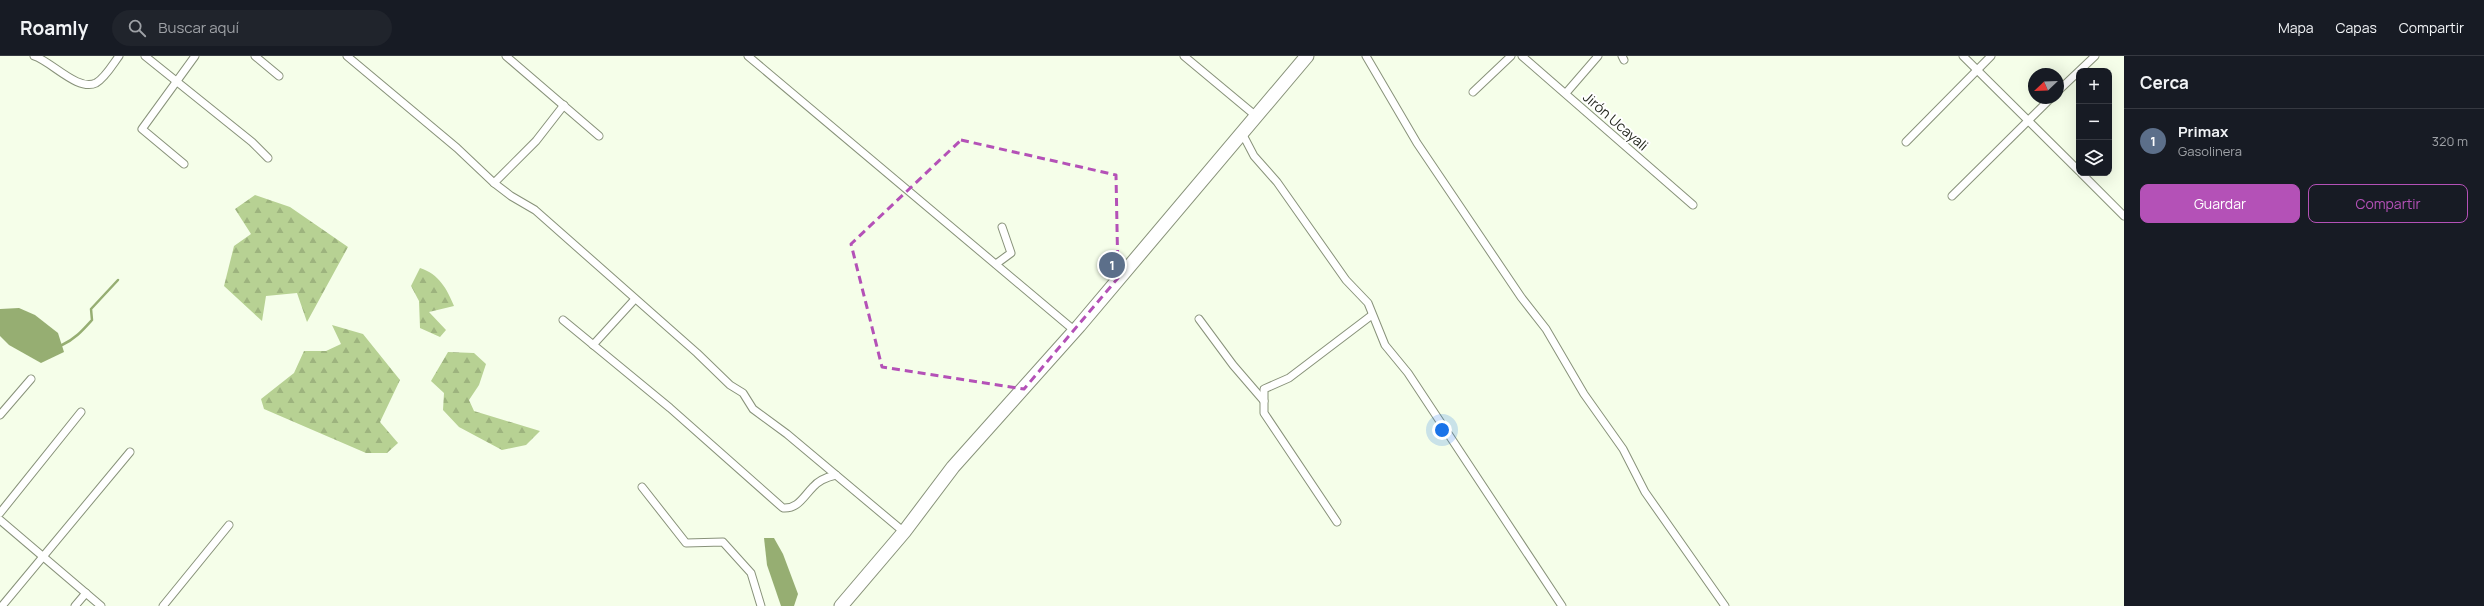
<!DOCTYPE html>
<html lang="es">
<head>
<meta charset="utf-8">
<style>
	:root { --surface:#171b24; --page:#20242c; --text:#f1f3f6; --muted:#9ea1a6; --line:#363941; --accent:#b451b7 }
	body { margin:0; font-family:Manrope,sans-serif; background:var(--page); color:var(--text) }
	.controls { position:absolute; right:12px; top:12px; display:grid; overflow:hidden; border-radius:8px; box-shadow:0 4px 16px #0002 }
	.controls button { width:36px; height:36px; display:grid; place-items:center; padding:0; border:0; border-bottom:1px solid var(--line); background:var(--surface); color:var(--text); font:20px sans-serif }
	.compass { position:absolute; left:2028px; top:12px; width:36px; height:36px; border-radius:50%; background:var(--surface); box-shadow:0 4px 16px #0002; rotate:247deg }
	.you { position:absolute; left:1442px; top:374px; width:14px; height:14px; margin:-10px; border:3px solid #fff; border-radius:50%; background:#1a73e8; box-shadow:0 0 0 6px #1a73e833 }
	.badge { display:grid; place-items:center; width:26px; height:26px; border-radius:50%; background:var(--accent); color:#fff; font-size:13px; font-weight:700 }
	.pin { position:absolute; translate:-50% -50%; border:2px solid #fff; box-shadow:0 1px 4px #0006 }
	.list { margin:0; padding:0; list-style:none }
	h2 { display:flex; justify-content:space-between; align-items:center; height:52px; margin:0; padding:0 16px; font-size:17px }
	h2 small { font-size:13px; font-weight:400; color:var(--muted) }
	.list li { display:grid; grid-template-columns:26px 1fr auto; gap:12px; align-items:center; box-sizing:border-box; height:64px; padding:0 16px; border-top:1px solid var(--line) }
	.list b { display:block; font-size:15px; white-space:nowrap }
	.list p { margin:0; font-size:13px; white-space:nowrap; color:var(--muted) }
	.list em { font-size:13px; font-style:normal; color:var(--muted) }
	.actions { display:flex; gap:8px; padding:12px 16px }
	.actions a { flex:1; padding:9px 0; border:1px solid var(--accent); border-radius:8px; text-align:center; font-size:14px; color:var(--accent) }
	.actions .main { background:var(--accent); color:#fff }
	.icon { flex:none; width:22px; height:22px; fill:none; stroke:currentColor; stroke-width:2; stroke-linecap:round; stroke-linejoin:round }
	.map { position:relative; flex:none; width:2124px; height:550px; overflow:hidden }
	header { display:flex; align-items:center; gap:24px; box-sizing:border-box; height:56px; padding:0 20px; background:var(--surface); border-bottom:1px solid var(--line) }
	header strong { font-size:19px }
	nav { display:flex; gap:22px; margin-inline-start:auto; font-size:14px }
	.search { width:280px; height:36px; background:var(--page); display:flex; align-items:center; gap:10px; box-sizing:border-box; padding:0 14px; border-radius:22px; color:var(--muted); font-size:15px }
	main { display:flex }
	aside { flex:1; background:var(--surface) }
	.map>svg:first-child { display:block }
	.forest { fill:url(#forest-firs) }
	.water { fill:#96ae72 }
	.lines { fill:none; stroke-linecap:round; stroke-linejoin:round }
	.stream { stroke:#96ae72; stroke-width:2.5 }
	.street-casing { stroke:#88927a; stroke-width:9 }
	.highway-casing { stroke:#88927a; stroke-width:15 }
	.street { stroke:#fff; stroke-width:7 }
	.highway { stroke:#fff; stroke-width:13 }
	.marked { fill:none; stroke:#b451b7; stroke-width:3; stroke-dasharray:8 5; stroke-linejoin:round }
	.labels { text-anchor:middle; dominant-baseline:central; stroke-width:4; stroke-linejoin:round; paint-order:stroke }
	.street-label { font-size:14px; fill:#25291f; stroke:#fff }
</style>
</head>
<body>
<header>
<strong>Roamly</strong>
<div class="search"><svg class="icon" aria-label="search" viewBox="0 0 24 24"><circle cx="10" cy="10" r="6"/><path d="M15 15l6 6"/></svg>Buscar aquí</div>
<nav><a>Mapa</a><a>Capas</a><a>Compartir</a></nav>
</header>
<main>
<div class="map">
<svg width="2124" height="550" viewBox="0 0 2124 550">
	<defs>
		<pattern id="forest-firs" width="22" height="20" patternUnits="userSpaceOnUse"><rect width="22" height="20" fill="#b7d193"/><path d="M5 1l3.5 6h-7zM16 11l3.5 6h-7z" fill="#9db37e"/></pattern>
	</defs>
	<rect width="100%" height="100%" fill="#f5fee9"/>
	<!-- forest -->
	<g class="forest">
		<path d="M 255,139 L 290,151 L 348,191 L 307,266 L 297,237 L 266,240 L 262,265 L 224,230 L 234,190 L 251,178 L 235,153 Z"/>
		<path d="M 420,212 C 439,218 447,233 454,250 L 429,256 L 446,274 L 440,281 L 420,272 L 419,245 L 411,230 Z"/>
		<path d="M 332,269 L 363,278 L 400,324 L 380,366 L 398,387 L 387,397 L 366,397 L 264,353 L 261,343 L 294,317 L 304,295 L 326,295 L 341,288 Z"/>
		<path d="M 448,296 L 474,297 L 486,308 L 479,329 L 469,344 L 474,355 L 540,375 L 526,389 L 502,394 L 459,371 L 443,354 L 444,337 L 431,325 Z"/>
	</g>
	<!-- water -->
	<g class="water">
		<path d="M 19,252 L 35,259 L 58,277 L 64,296 L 41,307 L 9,289 L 0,280 L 0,253 Z"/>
		<path d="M 764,482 L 774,482 L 783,498 L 798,538 L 794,550 L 781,550 L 767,509 Z"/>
	</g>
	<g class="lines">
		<!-- stream -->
		<path class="stream" d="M 62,289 C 75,283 82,275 92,264 L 91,253 L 118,224"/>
		<!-- street casing -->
		<g class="street-casing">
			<g id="street">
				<path d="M 34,0 C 51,5 78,36 96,27 C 105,22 113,8 119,0"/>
				<path d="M 145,0 L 252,86 L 268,102"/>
				<path d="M 255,0 L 279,20"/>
				<path d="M 347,0 L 457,92 L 494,127"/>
				<path d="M 506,0 L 599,80"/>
				<path d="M 748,0 L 1075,275"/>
				<path d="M 1184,0 L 1256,60"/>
				<path d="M 1366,0 L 1417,87 L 1521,241 L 1546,273 L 1584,338 L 1623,393 L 1645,436 L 1725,550"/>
				<path d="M 1522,0 L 1693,149"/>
				<path d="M 1622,0 L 1624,4"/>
				<path d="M 1963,0 L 2079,115"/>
				<path d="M 2058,35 L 2095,0"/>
				<path d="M 1473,36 L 1511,0"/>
				<path d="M 1566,37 L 1598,0"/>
				<path d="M 564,49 L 536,85 L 494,127 L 511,140 L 535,154 L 697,297 L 730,329 L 743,337 L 753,353 L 787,378 L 904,476"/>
				<path d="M 1242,77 L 1254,100 L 1277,126 L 1346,224 L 1368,247 L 1385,289 L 1408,317 L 1562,550"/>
				<path d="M 1906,86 L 1991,0"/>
				<path d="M 184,108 L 142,73 L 195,0"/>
				<path d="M 2081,117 L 2124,160"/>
				<path d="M 1952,140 L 2051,42"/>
				<path d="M 996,208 L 1011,197 L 1002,171"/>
				<path d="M 1199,263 L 1233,309 L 1264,345"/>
				<path d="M 563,264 L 670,352 L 783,452 C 798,453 803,441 813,431 C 819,424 827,421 836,419"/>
				<path d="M 593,289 L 635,243"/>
				<path d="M 0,359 L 31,323"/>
				<path d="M 642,431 L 686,487 L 723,486 L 751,517 L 761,550"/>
				<path d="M 0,457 L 81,356"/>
				<path d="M 0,464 L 101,550"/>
				<path d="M 1337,466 L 1264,357 L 1264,333 L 1289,322 L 1372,259"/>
				<path d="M 2,550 L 130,396"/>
				<path d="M 75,550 L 86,537"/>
				<path d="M 163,550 L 229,469"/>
			</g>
		</g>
		<!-- highway casing -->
		<g class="highway-casing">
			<path id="highway" d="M 841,550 L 904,476 L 953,411 L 1079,270 L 1307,0"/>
		</g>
		<!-- street -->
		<use href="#street" class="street"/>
		<!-- highway -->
		<use href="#highway" class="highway"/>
	</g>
	<!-- marked area -->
	<path class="marked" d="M 961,84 L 1116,119 L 1118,222 L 1024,333 L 882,311 L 851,188 Z"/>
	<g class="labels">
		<!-- street labels -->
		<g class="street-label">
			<text transform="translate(1616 65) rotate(41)">Jirón Ucayali</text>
		</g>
	</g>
</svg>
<div class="controls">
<button>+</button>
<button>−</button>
<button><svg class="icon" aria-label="layers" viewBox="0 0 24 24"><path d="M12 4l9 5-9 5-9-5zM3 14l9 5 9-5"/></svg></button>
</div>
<svg class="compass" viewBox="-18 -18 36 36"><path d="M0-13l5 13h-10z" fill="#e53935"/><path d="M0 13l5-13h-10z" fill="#9ea1a6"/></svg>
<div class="you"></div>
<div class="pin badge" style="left:1112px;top:209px;background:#5c6f8a">1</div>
</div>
<aside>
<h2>Cerca<small></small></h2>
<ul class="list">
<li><span class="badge" style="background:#5c6f8a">1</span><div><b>Primax</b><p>Gasolinera</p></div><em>320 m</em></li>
</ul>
<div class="actions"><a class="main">Guardar</a><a>Compartir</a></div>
</aside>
</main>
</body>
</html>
